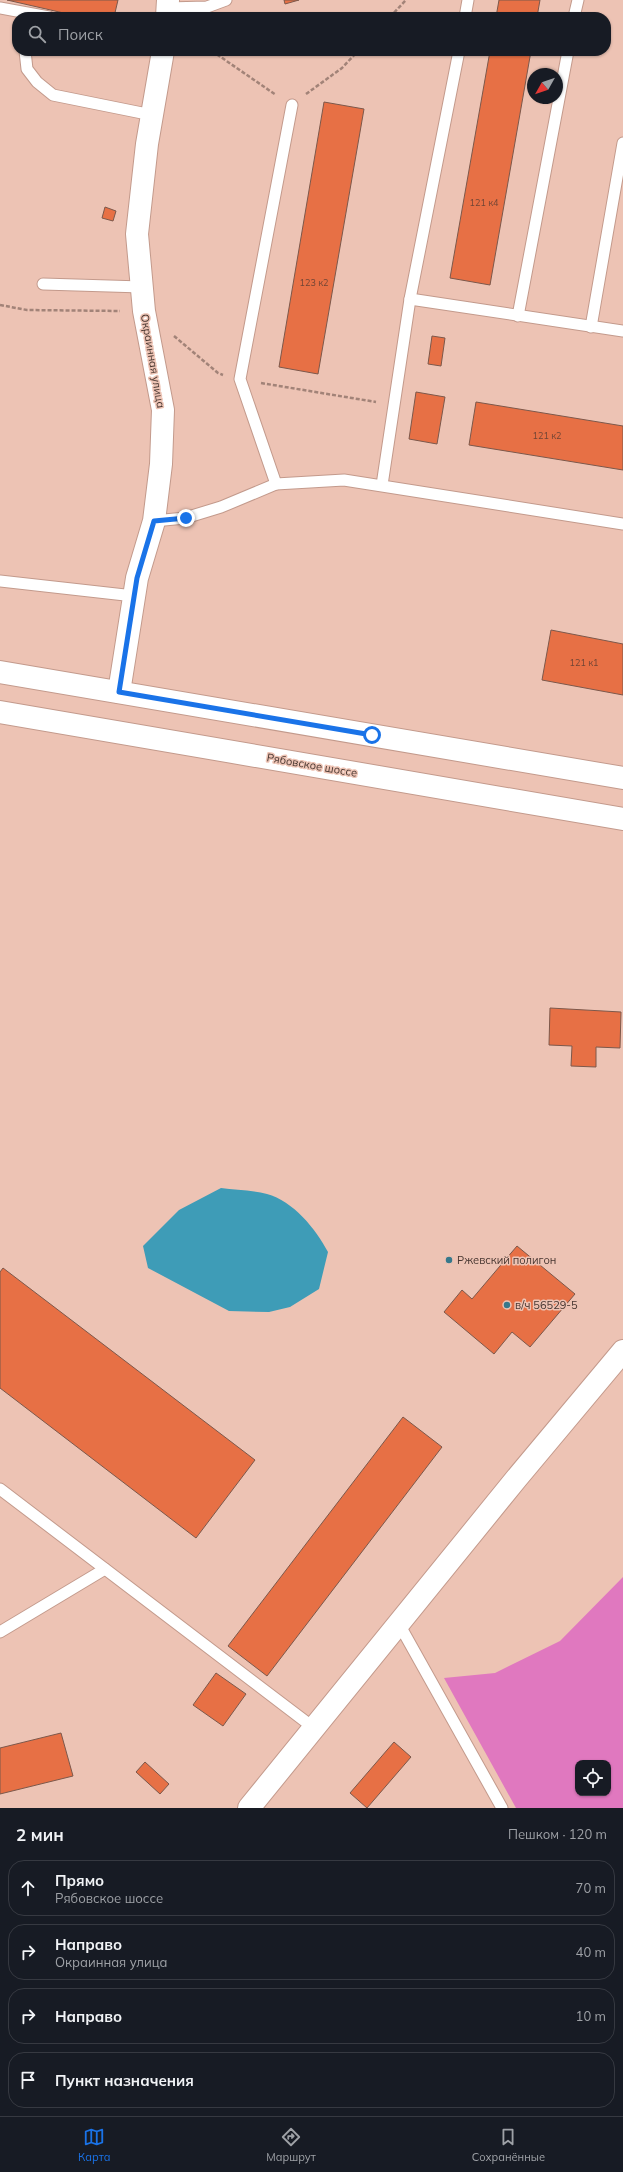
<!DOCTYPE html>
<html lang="ru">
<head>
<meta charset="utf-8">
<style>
	:root { --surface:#171b24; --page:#242831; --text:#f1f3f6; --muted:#9ea1a6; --line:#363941; --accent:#1a73e8 }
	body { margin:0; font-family:Mulish,sans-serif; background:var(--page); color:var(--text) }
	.controls { position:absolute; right:12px; bottom:12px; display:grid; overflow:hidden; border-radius:8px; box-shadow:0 1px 3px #0004 }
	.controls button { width:36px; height:36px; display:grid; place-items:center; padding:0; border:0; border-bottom:1px solid var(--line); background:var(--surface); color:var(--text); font:20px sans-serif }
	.compass { position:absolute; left:527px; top:68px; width:36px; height:36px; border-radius:50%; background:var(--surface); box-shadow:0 1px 3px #0004; rotate:230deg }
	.stop { position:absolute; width:12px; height:12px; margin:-9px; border:3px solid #1a73e8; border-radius:50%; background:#fff }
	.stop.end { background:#1a73e8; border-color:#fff; box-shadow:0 1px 4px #0008 }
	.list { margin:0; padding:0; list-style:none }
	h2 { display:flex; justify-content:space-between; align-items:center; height:52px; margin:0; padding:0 16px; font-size:17px }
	h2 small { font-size:13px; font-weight:400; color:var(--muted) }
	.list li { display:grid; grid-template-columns:26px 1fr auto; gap:12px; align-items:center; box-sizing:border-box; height:56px; margin:0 8px 8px; padding:0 8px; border:1px solid var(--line); border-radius:16px }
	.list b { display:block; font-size:15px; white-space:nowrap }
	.list p { margin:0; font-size:13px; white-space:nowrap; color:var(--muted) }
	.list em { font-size:13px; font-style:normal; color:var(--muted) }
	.icon { flex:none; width:22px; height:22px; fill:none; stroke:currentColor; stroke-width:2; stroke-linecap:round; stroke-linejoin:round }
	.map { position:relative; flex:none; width:623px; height:1808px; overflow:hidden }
	.search { position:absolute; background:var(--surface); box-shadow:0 1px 3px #0004; left:12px; right:12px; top:12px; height:44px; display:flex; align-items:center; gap:10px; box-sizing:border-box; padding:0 14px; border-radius:16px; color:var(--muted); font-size:15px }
	.sheet { height:308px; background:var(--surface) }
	nav { display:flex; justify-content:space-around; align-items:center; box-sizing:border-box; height:56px; border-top:1px solid var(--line); background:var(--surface); font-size:11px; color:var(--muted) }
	nav a { display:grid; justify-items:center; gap:2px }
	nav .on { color:var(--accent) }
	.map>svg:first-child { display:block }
	.green { fill:#e078bf; fill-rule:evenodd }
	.water { fill:#3e9cb7 }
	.building { fill:#e77045; stroke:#7c584b }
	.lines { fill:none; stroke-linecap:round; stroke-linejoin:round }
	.lane-casing { stroke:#c39a8c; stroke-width:13 }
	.street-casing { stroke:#c39a8c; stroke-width:24 }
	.secondary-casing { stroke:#c39a8c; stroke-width:24 }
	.path { stroke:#a28378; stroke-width:2.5; stroke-dasharray:4 2; stroke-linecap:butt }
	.lane { stroke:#fff; stroke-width:11 }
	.street { stroke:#fff; stroke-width:22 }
	.secondary { stroke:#fff; stroke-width:22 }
	.route { stroke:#1a73e8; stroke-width:5 }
	.poi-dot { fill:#37788b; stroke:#edc3b4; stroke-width:1.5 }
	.labels { text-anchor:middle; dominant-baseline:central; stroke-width:3; stroke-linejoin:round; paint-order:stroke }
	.number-label { font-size:9px; fill:#6f4435 }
	.street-label { font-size:11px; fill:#473630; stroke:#edc3b4 }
	.poi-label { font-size:11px; fill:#473630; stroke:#edc3b4; text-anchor:start }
</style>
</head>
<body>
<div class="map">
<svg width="623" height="1808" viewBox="0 0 623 1808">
	<rect width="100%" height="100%" fill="#edc3b4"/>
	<!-- green -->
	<path class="green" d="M 623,1577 L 623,1808 L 516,1808 L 444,1678 L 495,1673 L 560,1641 ZM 578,1763 L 608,1763 L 608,1793 L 578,1793 Z"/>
	<!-- water -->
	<path class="water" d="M 221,1188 C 235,1190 252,1190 267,1194 C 293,1201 316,1229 328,1252 L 319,1289 L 290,1307 L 269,1312 L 229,1311 L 148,1268 L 143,1246 L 179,1210 Z"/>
	<!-- building -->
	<g class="building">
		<path d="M 7,0 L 118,0 L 114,17 L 81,17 Z"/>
		<path d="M 284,0 L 299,0 L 285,4 Z"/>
		<path d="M 499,0 L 540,0 L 537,17 L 496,17 Z"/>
		<path d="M 490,51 L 531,51 L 490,285 L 450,278 Z"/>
		<path d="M 324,102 L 364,109 L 318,374 L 279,367 Z"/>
		<path d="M 105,207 L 116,211 L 113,221 L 102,218 Z"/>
		<path d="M 432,336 L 445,338 L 441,366 L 428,364 Z"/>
		<path d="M 416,392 L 445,397 L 437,444 L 409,439 Z"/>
		<path d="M 476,402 L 623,426 L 623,470 L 469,445 Z"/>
		<path d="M 551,630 L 623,644 L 623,695 L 542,680 Z"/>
		<path d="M 550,1008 L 621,1012 L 620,1048 L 596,1047 L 596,1067 L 571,1066 L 572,1046 L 549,1045 Z"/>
		<path d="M 517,1246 L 575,1294 L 530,1347 L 512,1332 L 494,1354 L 444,1312 L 462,1290 L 472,1299 Z"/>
		<path d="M 3,1268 L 255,1460 L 196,1538 L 0,1388 L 0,1272 Z"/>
		<path d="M 403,1417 L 442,1447 L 267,1676 L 228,1646 Z"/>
		<path d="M 216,1673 L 246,1694 L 223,1726 L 193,1705 Z"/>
		<path d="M 61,1733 L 73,1776 L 0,1794 L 0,1748 Z"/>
		<path d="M 394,1742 L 411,1757 L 367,1808 L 350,1793 Z"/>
		<path d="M 145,1762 L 169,1784 L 160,1794 L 136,1772 Z"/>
	</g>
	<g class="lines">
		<!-- lane casing -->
		<g class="lane-casing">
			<g id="lane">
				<path d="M 0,8 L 49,17"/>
				<path d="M 167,8 L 207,7 L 226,0"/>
				<path d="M 465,17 L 468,0"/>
				<path d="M 574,17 L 578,0"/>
				<path d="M 25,51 L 27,69 L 37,82 L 53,95 L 152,115"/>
				<path d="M 43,284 L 142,287"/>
				<path d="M 410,299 L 623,331"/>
				<path d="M 518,316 L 568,51"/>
				<path d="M 591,327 L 623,143"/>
				<path d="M 276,484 L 240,379 L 292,105"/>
				<path d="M 382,485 L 410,299 L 459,51"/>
				<path d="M 154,521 L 185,518 L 221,507 L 276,484 L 344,480 L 623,524"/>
				<path d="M 0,581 L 134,596"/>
				<path d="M 0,1489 L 314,1728"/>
				<path d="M 399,1624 L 502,1808"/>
				<path d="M 0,1632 L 105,1569"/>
			</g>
		</g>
		<!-- street casing -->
		<g class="street-casing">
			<g id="street">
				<path d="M 167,17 L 168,0"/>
				<path d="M 119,692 L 137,578 L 154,521 L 161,464 L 163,410 L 144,311 L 137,234 L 147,144 L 163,51"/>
				<path d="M 249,1808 L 516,1479 L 623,1351"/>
			</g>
		</g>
		<!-- secondary casing -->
		<g class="secondary-casing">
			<g id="secondary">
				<path d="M 0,672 L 623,778"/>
				<path d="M 0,712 L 623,819"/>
			</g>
		</g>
		<!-- path -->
		<g class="path">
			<path d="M 390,17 L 406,0"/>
			<path d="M 212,51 L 276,95"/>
			<path d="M 306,94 L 342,68 L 358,51"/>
			<path d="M 0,305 L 27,310 L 120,311"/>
			<path d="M 174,336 L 218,373 L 223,375"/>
			<path d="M 261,383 L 376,402"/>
		</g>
		<!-- lane -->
		<use href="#lane" class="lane"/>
		<!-- street -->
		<use href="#street" class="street"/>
		<!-- secondary -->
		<use href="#secondary" class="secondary"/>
	</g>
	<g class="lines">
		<!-- route -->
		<path class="route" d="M 186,518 L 154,521 L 137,578 L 119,692 L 372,735"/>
	</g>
	<!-- markers -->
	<g class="poi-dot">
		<circle cx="449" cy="1260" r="4"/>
		<circle cx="507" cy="1305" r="4"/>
	</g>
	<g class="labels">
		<!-- number labels -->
		<g class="number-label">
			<text x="484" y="202">121 к4</text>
			<text x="314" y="282">123 к2</text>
			<text x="547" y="435">121 к2</text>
			<text x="584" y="662">121 к1</text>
		</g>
		<!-- street labels -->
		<g class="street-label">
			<text transform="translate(153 361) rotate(80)">Окраинная улица</text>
			<text transform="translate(312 765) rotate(10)">Рябовское шоссе</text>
		</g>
		<!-- poi labels -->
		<g class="poi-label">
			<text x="457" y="1260">Ржевский полигон</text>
			<text x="515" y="1305">в/ч 56529-5</text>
		</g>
	</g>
</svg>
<div class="controls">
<button><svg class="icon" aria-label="locate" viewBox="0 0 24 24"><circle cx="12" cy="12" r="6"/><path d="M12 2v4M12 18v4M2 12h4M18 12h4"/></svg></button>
</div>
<svg class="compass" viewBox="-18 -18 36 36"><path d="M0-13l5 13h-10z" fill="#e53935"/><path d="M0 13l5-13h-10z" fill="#9ea1a6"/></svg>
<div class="stop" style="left:372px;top:735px"></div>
<div class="stop end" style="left:186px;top:518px"></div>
<div class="search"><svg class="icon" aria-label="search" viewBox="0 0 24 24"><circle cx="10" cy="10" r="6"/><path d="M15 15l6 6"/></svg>Поиск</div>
</div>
<section class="sheet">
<h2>2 мин<small>Пешком · 120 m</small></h2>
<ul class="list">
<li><svg class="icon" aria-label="ahead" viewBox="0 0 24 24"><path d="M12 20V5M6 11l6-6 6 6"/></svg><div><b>Прямо</b><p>Рябовское шоссе</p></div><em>70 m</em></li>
<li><svg class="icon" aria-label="right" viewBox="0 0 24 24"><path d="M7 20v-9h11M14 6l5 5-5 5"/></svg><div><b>Направо</b><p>Окраинная улица</p></div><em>40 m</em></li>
<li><svg class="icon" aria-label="right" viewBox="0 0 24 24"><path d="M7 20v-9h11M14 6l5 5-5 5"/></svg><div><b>Направо</b></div><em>10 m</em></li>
<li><svg class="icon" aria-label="arrive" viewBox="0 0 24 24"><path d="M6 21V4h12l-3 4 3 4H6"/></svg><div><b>Пункт назначения</b></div></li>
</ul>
</section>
<nav>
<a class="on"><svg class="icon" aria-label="map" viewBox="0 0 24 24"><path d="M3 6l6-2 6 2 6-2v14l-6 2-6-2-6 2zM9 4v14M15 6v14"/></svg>Карта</a>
<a><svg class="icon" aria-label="directions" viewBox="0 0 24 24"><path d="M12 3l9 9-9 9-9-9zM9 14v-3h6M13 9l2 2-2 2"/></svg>Маршрут</a>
<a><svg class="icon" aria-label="saved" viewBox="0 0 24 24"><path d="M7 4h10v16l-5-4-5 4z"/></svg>Сохранённые</a>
</nav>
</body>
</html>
